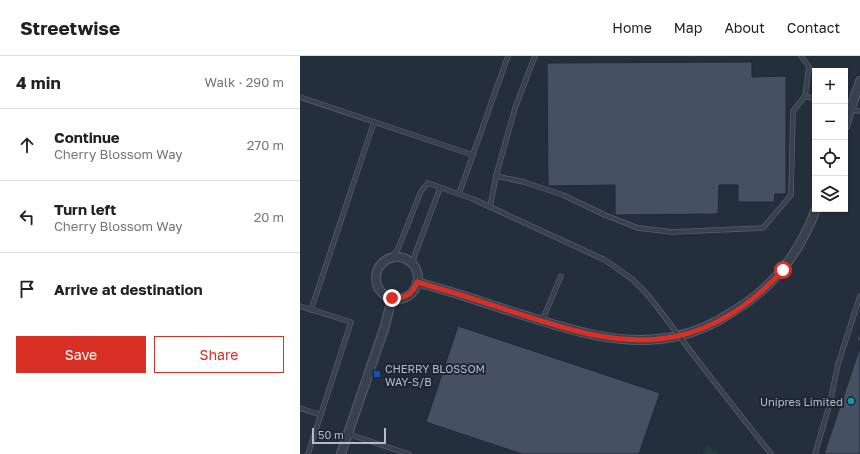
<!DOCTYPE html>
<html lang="en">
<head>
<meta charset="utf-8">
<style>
	:root { --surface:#fff; --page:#f6f6f6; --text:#202124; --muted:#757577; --line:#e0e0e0; --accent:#d93025 }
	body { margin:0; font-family:"Golos Text",sans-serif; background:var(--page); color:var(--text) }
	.controls { position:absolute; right:12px; top:12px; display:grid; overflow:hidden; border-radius:0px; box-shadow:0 1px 3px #0004 }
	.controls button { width:36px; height:36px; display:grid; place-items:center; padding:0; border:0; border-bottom:1px solid var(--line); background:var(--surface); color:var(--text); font:20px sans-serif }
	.scale { position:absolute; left:12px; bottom:10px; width:74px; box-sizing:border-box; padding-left:4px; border:2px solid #b4bcc9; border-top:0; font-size:11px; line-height:14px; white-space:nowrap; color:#b4bcc9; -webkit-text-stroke:3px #1d2633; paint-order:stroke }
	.stop { position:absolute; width:12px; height:12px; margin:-9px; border:3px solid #d93025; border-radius:50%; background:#fff }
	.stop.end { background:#d93025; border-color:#fff; box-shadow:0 1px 4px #0008 }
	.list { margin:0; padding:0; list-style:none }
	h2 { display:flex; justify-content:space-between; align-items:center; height:52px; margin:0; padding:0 16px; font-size:17px }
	h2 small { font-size:13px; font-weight:400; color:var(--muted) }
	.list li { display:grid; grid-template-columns:26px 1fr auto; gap:12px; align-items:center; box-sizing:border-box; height:72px; padding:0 16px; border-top:1px solid var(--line) }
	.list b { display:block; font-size:15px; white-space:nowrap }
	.list p { margin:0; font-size:13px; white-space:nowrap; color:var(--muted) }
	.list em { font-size:13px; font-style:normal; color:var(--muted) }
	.actions { display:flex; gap:8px; padding:12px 16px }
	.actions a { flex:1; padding:9px 0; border:1px solid var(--accent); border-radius:0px; text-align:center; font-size:14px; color:var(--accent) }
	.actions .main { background:var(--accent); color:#fff }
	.icon { flex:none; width:22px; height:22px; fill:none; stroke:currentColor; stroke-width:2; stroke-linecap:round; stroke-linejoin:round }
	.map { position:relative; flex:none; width:560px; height:398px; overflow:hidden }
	header { display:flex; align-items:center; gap:24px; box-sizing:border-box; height:56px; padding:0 20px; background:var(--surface); border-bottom:1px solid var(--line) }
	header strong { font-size:19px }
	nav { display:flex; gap:22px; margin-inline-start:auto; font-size:14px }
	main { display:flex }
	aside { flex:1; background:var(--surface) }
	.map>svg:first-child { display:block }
	.green { fill:#263c3f }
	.building { fill:#455162; stroke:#1f2835 }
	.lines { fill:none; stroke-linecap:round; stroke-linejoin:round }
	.service-casing { stroke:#565f6c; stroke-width:5.5 }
	.minor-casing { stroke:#565f6c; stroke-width:10 }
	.service { stroke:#38414e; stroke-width:4 }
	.minor { stroke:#38414e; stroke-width:8 }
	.service-bridge-casing { stroke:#565f6c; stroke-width:5.5; stroke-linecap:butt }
	.service-bridge { stroke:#38414e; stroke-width:4 }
	.route { stroke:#d93025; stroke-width:5 }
	.transit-dot { fill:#1a4fb4; stroke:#1d2633; stroke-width:1.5 }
	.culture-dot { fill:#0f9aa8; stroke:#1d2633; stroke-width:1.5 }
	.labels { text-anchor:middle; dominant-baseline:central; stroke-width:4; stroke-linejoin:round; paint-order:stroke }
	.poi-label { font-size:11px; fill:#b4bcc9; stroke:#1d2633; text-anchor:start }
</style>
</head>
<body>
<header>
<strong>Streetwise</strong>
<nav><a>Home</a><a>Map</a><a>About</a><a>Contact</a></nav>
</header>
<main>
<aside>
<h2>4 min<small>Walk · 290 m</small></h2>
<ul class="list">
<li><svg class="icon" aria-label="ahead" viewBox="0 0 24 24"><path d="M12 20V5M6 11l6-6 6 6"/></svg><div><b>Continue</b><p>Cherry Blossom Way</p></div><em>270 m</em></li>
<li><svg class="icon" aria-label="left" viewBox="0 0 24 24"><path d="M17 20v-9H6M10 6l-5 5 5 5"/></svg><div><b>Turn left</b><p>Cherry Blossom Way</p></div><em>20 m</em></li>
<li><svg class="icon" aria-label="arrive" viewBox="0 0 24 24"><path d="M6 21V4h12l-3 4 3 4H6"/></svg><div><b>Arrive at destination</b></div></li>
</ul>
<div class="actions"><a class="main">Save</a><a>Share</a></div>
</aside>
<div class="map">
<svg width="560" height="398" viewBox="0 0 560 398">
	<rect width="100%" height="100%" fill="#242f3e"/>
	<!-- green -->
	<path class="green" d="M 408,390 L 419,398 L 402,398 Z"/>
	<!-- building -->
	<g class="building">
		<path d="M 452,6 L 452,21 L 486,20 L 486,138 L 475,138 L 474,146 L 438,146 L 438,129 L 419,129 L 418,158 L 315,159 L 315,129 L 248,130 L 247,7 Z"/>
		<path d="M 158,270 L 360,337 L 339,398 L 222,398 L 126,366 Z"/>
		<path d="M 560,275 L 560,286 L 557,284 Z"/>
		<path d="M 560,291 L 560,398 L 524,398 Z"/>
	</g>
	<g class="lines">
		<!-- service casing -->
		<g class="service-casing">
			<g id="service">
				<path d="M 505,40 L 515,43"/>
				<path d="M 0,41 L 173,99"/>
				<path d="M 545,53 L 560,55"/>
				<path d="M 196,120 L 215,52 L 235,0"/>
				<path d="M 159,138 L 208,0"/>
				<path d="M 190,151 L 196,120 L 224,126 L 263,139 L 305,159 L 338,172 L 372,176 L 463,172 L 491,139 L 493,55 L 505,40 L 509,11 L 501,0"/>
				<path d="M 91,202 L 98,193 L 121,135 L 128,127 L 173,143 L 305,204 L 332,223 L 347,238 L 358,252"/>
				<path d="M 113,209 L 114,201 L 140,132"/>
				<path d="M 0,250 L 51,266 L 8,398"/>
				<path d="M 11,254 L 74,66"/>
				<path d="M 242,265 L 261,220"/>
				<path d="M 405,314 L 471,398"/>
				<path d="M 0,352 L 21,359"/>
				<path d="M 48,378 L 109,398"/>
				<path d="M 515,398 L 530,347 L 538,308 L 560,240"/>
			</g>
		</g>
		<!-- minor casing -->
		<g class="minor-casing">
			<g id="minor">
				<path d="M 545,70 L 560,25"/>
				<circle cx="97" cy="222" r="21"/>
				<path d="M 117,226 C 146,234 175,243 204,253 C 258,270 316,292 373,281 C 395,277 416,267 434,255 C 474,231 500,196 516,153"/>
				<path d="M 41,398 L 85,270 L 92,242"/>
			</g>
		</g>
		<!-- service -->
		<use href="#service" class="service"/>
		<!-- minor -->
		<use href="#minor" class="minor"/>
		<!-- service-bridge casing -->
		<g class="service-bridge-casing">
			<path id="service-bridge" d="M 358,252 L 405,314"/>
		</g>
		<!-- service-bridge -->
		<use href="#service-bridge" class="service-bridge"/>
	</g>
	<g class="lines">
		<!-- route -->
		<path class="route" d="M 92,242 C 105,243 113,238 117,226 C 146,234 175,243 204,253 C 258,270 316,292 373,281 C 416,273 454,246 483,214"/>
	</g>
	<!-- markers -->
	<rect class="transit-dot" x="73" y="314" width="8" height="8" rx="2"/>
	<circle class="culture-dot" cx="551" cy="345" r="4"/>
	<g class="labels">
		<!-- poi labels -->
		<g class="poi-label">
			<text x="85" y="312">CHERRY BLOSSOM<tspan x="85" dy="13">WAY-S/B</tspan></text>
			<text x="543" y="345" text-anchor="end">Unipres Limited</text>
		</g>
	</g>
</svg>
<div class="controls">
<button>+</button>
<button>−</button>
<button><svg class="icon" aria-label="locate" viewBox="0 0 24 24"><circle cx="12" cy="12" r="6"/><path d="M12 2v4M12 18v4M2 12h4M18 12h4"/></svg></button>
<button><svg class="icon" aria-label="layers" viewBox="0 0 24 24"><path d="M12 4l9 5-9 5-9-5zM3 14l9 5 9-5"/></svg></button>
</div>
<div class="scale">50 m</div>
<div class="stop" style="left:483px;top:214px"></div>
<div class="stop end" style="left:92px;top:242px"></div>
</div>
</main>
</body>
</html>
